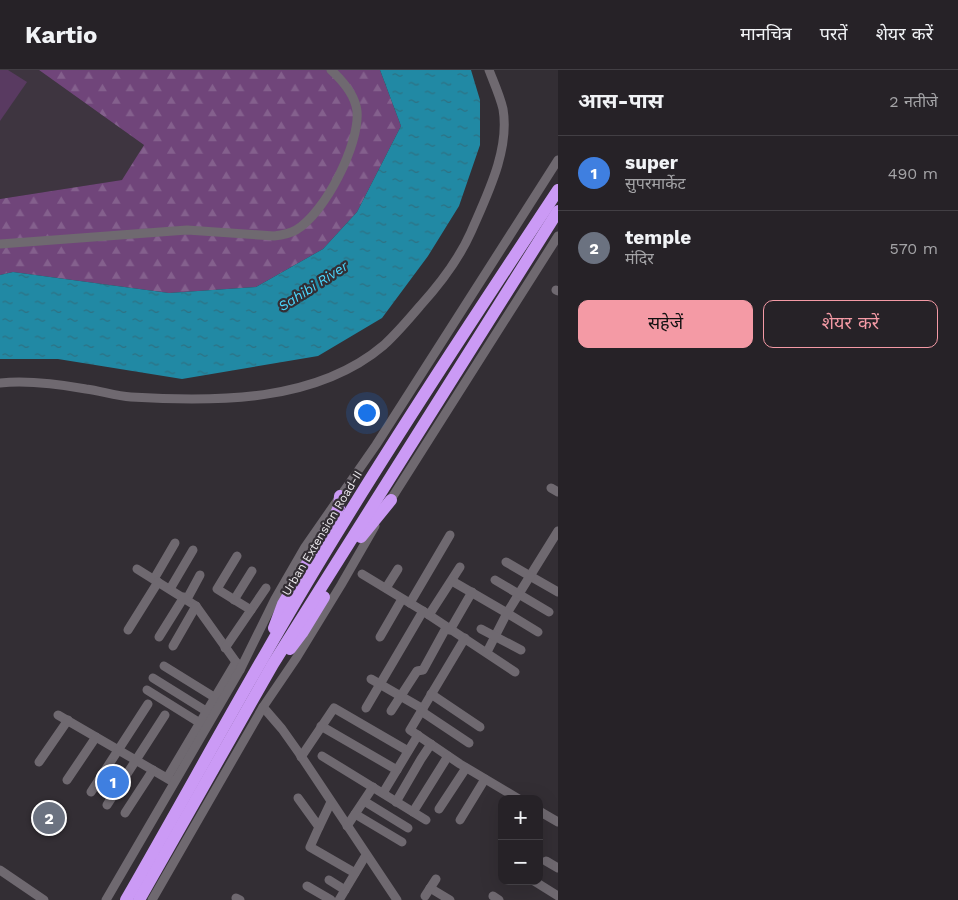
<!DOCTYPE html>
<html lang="hi">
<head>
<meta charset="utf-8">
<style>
	:root { --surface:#262227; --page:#322f33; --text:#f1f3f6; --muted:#a4a4a7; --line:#423f44; --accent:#f49aa5 }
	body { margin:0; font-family:"Work Sans","Noto Sans Devanagari",sans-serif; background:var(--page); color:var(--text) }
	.controls { position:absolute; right:15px; bottom:15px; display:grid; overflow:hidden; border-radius:10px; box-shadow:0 5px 20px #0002 }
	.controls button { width:45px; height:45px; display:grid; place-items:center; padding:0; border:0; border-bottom:1px solid var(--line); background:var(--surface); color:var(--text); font:25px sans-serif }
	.you { position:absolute; left:366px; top:342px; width:18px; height:18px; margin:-12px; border:4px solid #fff; border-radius:50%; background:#1a73e8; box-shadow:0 0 0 8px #1a73e833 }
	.badge { display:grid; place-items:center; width:32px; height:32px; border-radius:50%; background:var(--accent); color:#fff; font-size:16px; font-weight:700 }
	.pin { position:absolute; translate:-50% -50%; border:2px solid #fff; box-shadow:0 1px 5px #0006 }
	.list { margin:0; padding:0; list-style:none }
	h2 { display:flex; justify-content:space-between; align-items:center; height:65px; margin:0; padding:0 20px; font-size:21px }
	h2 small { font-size:16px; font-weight:400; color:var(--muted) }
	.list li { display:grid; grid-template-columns:32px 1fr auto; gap:15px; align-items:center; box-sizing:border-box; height:75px; padding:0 20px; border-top:1px solid var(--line) }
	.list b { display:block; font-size:19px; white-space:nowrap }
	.list p { margin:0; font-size:16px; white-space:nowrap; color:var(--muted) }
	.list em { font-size:16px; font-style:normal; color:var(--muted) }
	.actions { display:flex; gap:10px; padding:15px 20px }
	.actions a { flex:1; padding:11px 0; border:1px solid var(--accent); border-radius:10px; text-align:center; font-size:18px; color:var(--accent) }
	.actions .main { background:var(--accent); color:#111 }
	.map { position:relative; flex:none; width:558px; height:830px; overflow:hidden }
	header { display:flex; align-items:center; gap:30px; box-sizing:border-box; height:70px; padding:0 25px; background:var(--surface); border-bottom:1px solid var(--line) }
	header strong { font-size:24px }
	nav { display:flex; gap:28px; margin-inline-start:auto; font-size:18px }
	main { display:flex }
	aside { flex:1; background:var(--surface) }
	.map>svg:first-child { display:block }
	.built { fill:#3e3540 }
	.forest { fill:url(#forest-firs) }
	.pitch { fill:#593a61 }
	.water { fill:url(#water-ripples) }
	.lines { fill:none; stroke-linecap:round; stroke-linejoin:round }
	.minor { stroke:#6f6970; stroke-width:9 }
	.highway { stroke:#cb9af5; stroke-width:12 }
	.labels { text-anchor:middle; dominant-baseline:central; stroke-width:4.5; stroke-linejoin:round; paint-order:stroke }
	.street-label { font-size:12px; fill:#e9e6ea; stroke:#332e34 }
	.water-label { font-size:14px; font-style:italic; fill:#4cd7fd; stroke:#332e34 }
</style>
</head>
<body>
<header>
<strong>Kartio</strong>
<nav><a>मानचित्र</a><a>परतें</a><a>शेयर करें</a></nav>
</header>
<main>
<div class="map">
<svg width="558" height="830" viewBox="0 0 558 830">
	<defs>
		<pattern id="forest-firs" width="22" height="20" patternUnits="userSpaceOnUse" patternTransform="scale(1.25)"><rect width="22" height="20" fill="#70457a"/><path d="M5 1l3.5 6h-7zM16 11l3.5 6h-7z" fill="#84608d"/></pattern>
		<pattern id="water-ripples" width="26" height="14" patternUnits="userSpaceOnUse" patternTransform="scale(1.25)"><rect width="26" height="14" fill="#2189a4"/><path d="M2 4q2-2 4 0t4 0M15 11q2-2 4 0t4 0" fill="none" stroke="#2e7183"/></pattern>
	</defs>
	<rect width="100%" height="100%" fill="#332e34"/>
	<!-- built -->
	<path class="built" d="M 0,0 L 39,0 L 144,75 L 123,110 L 0,129 Z"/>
	<!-- forest -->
	<path class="forest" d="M 39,0 L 380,0 L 401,56 L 357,142 L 323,179 L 256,217 L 169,223 L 13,202 L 0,205 L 0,129 L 122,110 L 144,75 Z"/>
	<!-- pitch -->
	<path class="pitch" d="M 0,0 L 8,0 L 27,12 L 0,51 Z"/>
	<!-- water -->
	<path class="water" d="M 380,0 L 471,0 L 480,30 L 480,75 L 459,136 L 428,186 L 382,248 L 318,286 L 182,309 L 58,289 L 0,289 L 0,205 L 13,202 L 169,223 L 256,217 L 323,179 L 357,142 L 401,56 Z"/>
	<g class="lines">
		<!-- minor -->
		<g class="minor">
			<path d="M 0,174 L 187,160 L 274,166 C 282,165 289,164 296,160 C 325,143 360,74 357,41 C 355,25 343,11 331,0"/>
			<path d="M 556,220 L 558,221"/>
			<path d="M 0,313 C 28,310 58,314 86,319 C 101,321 116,326 131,327 C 215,332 316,333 384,275 C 397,263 409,249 420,236 C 440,214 459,189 471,162 C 487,125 510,80 503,39 C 500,26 494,13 489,0"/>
			<path d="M 551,418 L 558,422"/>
			<path d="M 388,434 L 558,166"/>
			<path d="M 558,461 L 530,506 L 558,522"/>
			<path d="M 506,492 L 530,506 L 507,543 L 538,562"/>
			<path d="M 460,497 L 429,545 L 515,602"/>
			<path d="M 137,499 L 196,536 L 236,592"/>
			<path d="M 362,504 L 423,541"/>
			<path d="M 154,509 L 175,473"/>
			<path d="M 495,510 L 549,542"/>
			<path d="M 452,511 L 507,543 L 487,582"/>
			<path d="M 386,518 L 398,499"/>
			<path d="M 170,519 L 193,480"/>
			<path d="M 187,529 L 200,505"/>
			<path d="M 234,530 L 252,501"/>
			<path d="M 410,533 L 450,465"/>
			<path d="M 251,540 L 266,518"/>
			<path d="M 481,559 L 521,580"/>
			<path d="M 128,560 L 158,512"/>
			<path d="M 450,560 L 472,522"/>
			<path d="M 159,567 L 184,527"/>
			<path d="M 380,567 L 402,529"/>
			<path d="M 465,568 L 410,660 L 460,694 L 519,729"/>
			<path d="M 173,576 L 196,536"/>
			<path d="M 225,578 L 251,540 L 217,519 L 237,486"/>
			<path d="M 164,596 L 214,627"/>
			<path d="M 153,608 L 206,641"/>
			<path d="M 371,609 L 423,639"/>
			<path d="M 147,620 L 200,653"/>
			<path d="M 431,624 L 480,657"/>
			<path d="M 263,637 L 282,659 L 299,683 L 397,830"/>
			<path d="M 366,638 L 423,541 L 429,545"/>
			<path d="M 391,641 L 417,601 L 423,600 L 446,558"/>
			<path d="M 421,641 L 469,673"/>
			<path d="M 58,645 L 170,710"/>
			<path d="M 321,656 L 397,700"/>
			<path d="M 322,686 L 426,750"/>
			<path d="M 301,687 L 334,638 L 408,681"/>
			<path d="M 39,692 L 68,650"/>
			<path d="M 167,708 L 236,592 L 240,600"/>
			<path d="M 67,710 L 96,667"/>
			<path d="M 91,722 L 148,634"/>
			<path d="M 383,723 L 418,665"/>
			<path d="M 298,728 L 319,757 L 310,777 L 355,803"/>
			<path d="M 364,731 L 408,758"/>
			<path d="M 396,732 L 421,689 L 431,674"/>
			<path d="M 107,735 L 165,645"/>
			<path d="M 439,739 L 466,698"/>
			<path d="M 539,741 L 558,752"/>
			<path d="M 413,742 L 448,686"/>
			<path d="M 125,743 L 153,700"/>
			<path d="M 355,744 L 402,772"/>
			<path d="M 460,750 L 485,709"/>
			<path d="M 347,756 L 373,717"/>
			<path d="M 319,757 L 331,732"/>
			<path d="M 546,791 L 558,798"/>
			<path d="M 0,800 L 44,830"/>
			<path d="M 329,810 L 345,820"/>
			<path d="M 534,811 L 558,826"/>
			<path d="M 307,816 L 331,830"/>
			<path d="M 430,818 L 450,830"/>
			<path d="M 425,826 L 436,809"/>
			<path d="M 493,826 L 499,830"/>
			<path d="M 236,828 L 240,830"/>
			<path d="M 106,830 L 240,600 L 275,529 L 305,477 L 376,375 L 558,90"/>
			<path d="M 152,830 L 263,637 L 297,587 L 341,515 L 375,456"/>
			<path d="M 339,830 L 366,785"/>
		</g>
		<!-- highway -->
		<g class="highway">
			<path d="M 361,467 L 391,430"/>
			<path d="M 274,558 L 283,534 L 333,450 L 339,437 L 340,426"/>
			<path d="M 290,579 L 302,563 L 324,527"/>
			<path d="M 126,830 C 199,703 268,574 345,450 C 414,338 486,229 558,120"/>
			<path d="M 139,830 L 273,594 L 558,141"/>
		</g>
	</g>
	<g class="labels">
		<!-- street labels -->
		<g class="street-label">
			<text transform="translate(322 463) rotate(-59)">Urban Extension Road-II</text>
		</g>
		<!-- water labels -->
		<g class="water-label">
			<text transform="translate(313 216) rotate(-33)">Sahibi River</text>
		</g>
	</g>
</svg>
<div class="controls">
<button>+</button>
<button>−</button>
</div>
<div class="you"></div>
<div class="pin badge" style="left:113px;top:712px;background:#3f7fe0">1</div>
<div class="pin badge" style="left:49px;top:748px;background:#6b7280">2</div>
</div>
<aside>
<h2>आस-पास<small>2 नतीजे</small></h2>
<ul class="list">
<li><span class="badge" style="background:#3f7fe0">1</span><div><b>super</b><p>सुपरमार्केट</p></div><em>490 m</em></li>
<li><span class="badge" style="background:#6b7280">2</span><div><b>temple</b><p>मंदिर</p></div><em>570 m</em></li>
</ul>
<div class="actions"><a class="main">सहेजें</a><a>शेयर करें</a></div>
</aside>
</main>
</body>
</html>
